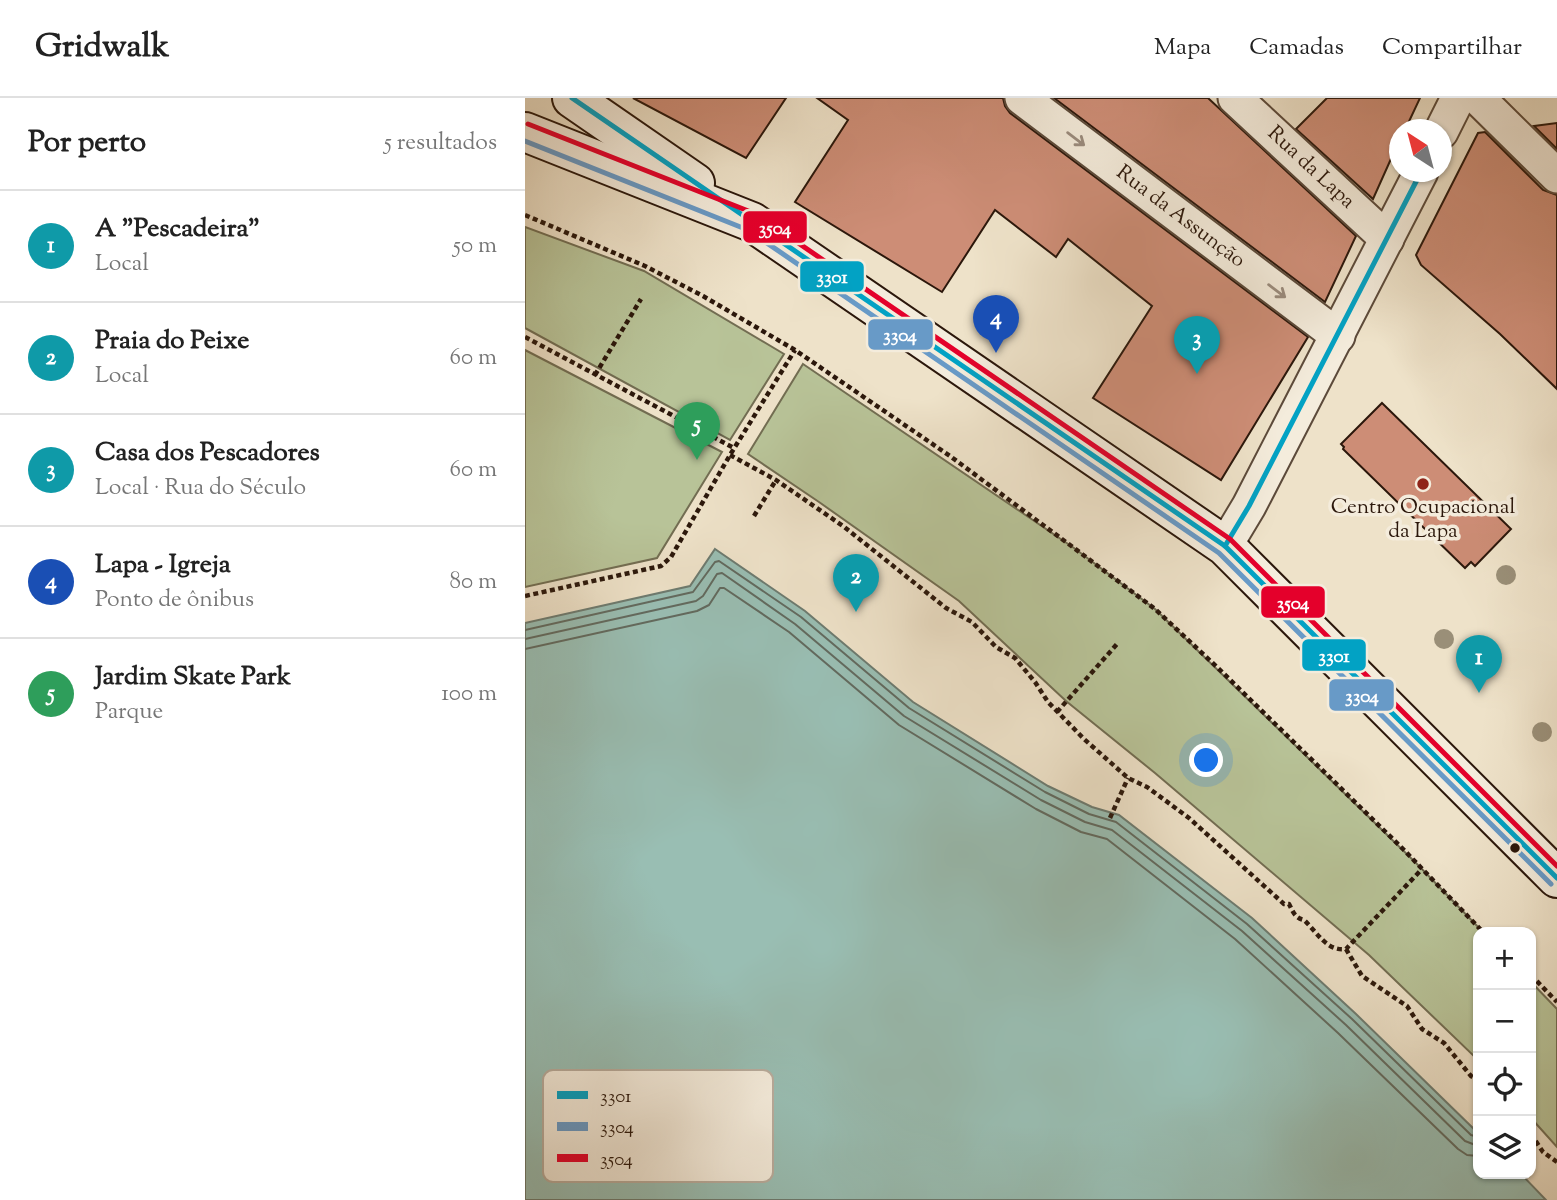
<!DOCTYPE html>
<html lang="pt">
<head>
<meta charset="utf-8">
<style>
	:root { --surface:#fff; --page:#f2f2f2; --text:#222; --muted:#767676; --line:#e0e0e0; --accent:#8f2418 }
	body { margin:0; font-family:"Sorts Mill Goudy",serif; background:var(--page); color:var(--text) }
	.controls { position:absolute; right:21px; bottom:21px; display:grid; overflow:hidden; border-radius:14px; box-shadow:0 2px 5px #0004 }
	.controls button { width:63px; height:63px; display:grid; place-items:center; padding:0; border:0; border-bottom:2px solid var(--line); background:var(--surface); color:var(--text); font:35px sans-serif }
	.compass { position:absolute; left:864px; top:21px; width:63px; height:63px; border-radius:50%; background:var(--surface); box-shadow:0 2px 5px #0004; rotate:324deg }
	.you { position:absolute; left:682px; top:663px; width:24px; height:24px; margin:-18px; border:5px solid #fff; border-radius:50%; background:#1a73e8; box-shadow:0 0 0 10px #1a73e833 }
	.badge { display:grid; place-items:center; width:46px; height:46px; border-radius:50%; background:var(--accent); color:#fff; font-size:23px; font-weight:700 }
	.pin { position:absolute; translate:-50% -58px; filter:drop-shadow(0 2px 4px #0008) }
	.pin::after { content:''; position:absolute; top:37px; width:24px; height:21px; background:inherit; clip-path:polygon(0 0,100% 0,50% 100%) }
	.list { margin:0; padding:0; list-style:none }
	h2 { display:flex; justify-content:space-between; align-items:center; height:91px; margin:0; padding:0 28px; font-size:30px }
	h2 small { font-size:23px; font-weight:400; color:var(--muted) }
	.list li { display:grid; grid-template-columns:46px 1fr auto; gap:21px; align-items:center; box-sizing:border-box; height:112px; padding:0 28px; border-top:2px solid var(--line) }
	.list b { display:block; font-size:26px; white-space:nowrap }
	.list p { margin:0; font-size:23px; white-space:nowrap; color:var(--muted) }
	.list em { font-size:23px; font-style:normal; color:var(--muted) }
	.icon { flex:none; width:38px; height:38px; fill:none; stroke:currentColor; stroke-width:2; stroke-linecap:round; stroke-linejoin:round }
	.map { position:relative; flex:none; width:1032px; height:1102px; overflow:hidden }
	header { display:flex; align-items:center; gap:42px; box-sizing:border-box; height:98px; padding:0 35px; background:var(--surface); border-bottom:2px solid var(--line) }
	header strong { font-size:33px }
	nav { display:flex; gap:38px; margin-inline-start:auto; font-size:24px }
	main { display:flex }
	aside { flex:1; background:var(--surface) }
	.map>svg:first-child { display:block }
	.green { fill:#b8c398; stroke:#726d52; stroke-width:2 }
	.water { fill:#99beb3; stroke:#6d7b70; stroke-width:2 }
	.lines { fill:none; stroke-linecap:round; stroke-linejoin:round }
	.shore { stroke:#626a5f; stroke-width:2 }
	.building { fill:#cd8d76; stroke:#2b170b; stroke-width:2 }
	.street-casing { stroke:#5c4a3a; stroke-width:37 }
	.secondary-casing { stroke:#2b170b; stroke-width:42 }
	.path { stroke:#2b170b; stroke-width:4.5; stroke-dasharray:5 3.5; stroke-linecap:butt }
	.street { stroke:#f4ecdc; stroke-width:33 }
	.secondary { stroke:#f4ecdc; stroke-width:38 }
	.bus-1-casing { stroke:#f4ecdc; stroke-width:10 }
	.bus-2-casing { stroke:#f4ecdc; stroke-width:10 }
	.bus-3-casing { stroke:#f4ecdc; stroke-width:10 }
	.bus-1 { stroke:#02a2c4; stroke-width:5 }
	.bus-2 { stroke:#689ac7; stroke-width:5 }
	.bus-3 { stroke:#e4002b; stroke-width:5 }
	.tree { fill:#9a8f78 }
	.oneway { stroke:#9a8c7e }
	.poi-dot { fill:#8f2418; stroke:#f4ecdc; stroke-width:2.5 }
	.bus-dot { fill:#2b170b; stroke:#f4ecdc; stroke-width:2.5 }
	.labels { text-anchor:middle; dominant-baseline:central; stroke-width:7; stroke-linejoin:round; paint-order:stroke }
	.street-label { font-size:21px; fill:#2b170b; stroke:#f4ecdc }
	.poi-label { font-size:21px; fill:#2b170b; stroke:#f4ecdc }
	.key { fill:#f4ecdc; stroke:#b8ac9d; stroke-width:2 }
	.key-label { font-size:19px; fill:#2b170b }
	.line-badge { stroke:#f4ecdc; stroke-width:2.5 }
	.badge-label { font-size:19px; text-anchor:middle; font-weight:bold; fill:#fff }
</style>
</head>
<body>
<header>
<strong>Gridwalk</strong>
<nav><a>Mapa</a><a>Camadas</a><a>Compartilhar</a></nav>
</header>
<main>
<aside>
<h2>Por perto<small>5 resultados</small></h2>
<ul class="list">
<li><span class="badge" style="background:#0f9aa8">1</span><div><b>A &quot;Pescadeira&quot;</b><p>Local</p></div><em>50 m</em></li>
<li><span class="badge" style="background:#0f9aa8">2</span><div><b>Praia do Peixe</b><p>Local</p></div><em>60 m</em></li>
<li><span class="badge" style="background:#0f9aa8">3</span><div><b>Casa dos Pescadores</b><p>Local · Rua do Século</p></div><em>60 m</em></li>
<li><span class="badge" style="background:#1a4fb4">4</span><div><b>Lapa - Igreja</b><p>Ponto de ônibus</p></div><em>80 m</em></li>
<li><span class="badge" style="background:#2e9e5b">5</span><div><b>Jardim Skate Park</b><p>Parque</p></div><em>100 m</em></li>
</ul>
</aside>
<div class="map">
<svg width="1032" height="1102" viewBox="0 0 1032 1102">
	<rect width="100%" height="100%" fill="#eee2c9"/>
	<filter id="stains"><feTurbulence type="fractalNoise" baseFrequency=".00286" numOctaves="4"/><feColorMatrix values="0 0 0 0 .2 0 0 0 0 .09 0 0 0 0 .02 0 0 0 .5 -.17"/></filter>
	<radialGradient id="worn" r=".72"><stop offset=".6" stop-color="#630" stop-opacity="0"/><stop offset="1" stop-color="#630" stop-opacity=".3"/></radialGradient>
	<!-- green -->
	<g class="green">
		<path d="M 0,129 L 119,173 L 259,256 L 205,342 L 0,230 Z"/>
		<path d="M 0,252 L 197,354 L 132,460 L 0,489 Z"/>
		<path d="M 278,266 L 549,450 L 630,511 L 892,766 L 958,834 L 953,834 L 953,962 L 844,857 L 630,675 L 541,603 L 434,503 L 294,404 L 223,356 Z"/>
		<path d="M 1006,884 L 1032,911 L 1032,1049 L 1006,1020 Z"/>
	</g>
	<!-- water -->
	<path class="water" d="M 190,451 L 280,513 L 388,604 L 523,688 L 567,709 L 594,717 L 727,820 L 831,916 L 953,1035 L 953,1076 L 996,1076 L 1021,1102 L 0,1102 L 0,525 L 165,488 Z"/>
	<g class="lines">
		<!-- shore -->
		<g class="shore">
			<path d="M 0,532 L 168,494 L 190,464 L 194,463 L 276,519 L 384,610 L 520,694 L 564,716 L 591,724 L 722,826 L 827,921 L 946,1037 L 953,1039"/>
			<path d="M 0,541 L 171,503 L 178,498 L 192,476 L 197,475 L 270,526 L 379,618 L 516,702 L 560,724 L 587,732 L 717,833 L 821,927 L 940,1043 L 953,1048"/>
			<path d="M 0,551 L 172,513 L 184,507 L 195,490 L 199,490 L 264,534 L 374,627 L 511,711 L 556,734 L 582,741 L 710,841 L 813,935 L 933,1051 L 942,1057 L 953,1058"/>
		</g>
	</g>
	<!-- building -->
	<g class="building">
		<path d="M 108,0 L 261,0 L 221,60 Z"/>
		<path d="M 292,0 L 478,0 L 480,8 L 485,15 L 783,239 L 696,382 L 568,300 L 627,208 L 543,141 L 531,159 L 470,112 L 417,194 L 270,104 L 323,22 Z"/>
		<path d="M 529,0 L 683,0 L 831,138 L 800,204 Z"/>
		<path d="M 802,0 L 895,0 L 880,32 L 874,32 L 874,43 L 848,101 L 771,31 Z"/>
		<path d="M 1032,25 L 1032,51 L 1009,28 Z"/>
		<path d="M 960,34 L 1018,92 L 1032,97 L 1032,291 L 975,236 L 896,167 L 891,157 L 953,35 Z"/>
		<path d="M 857,305 L 986,431 L 950,468 L 946,464 L 940,470 L 818,351 L 819,349 L 816,346 Z"/>
	</g>
	<g class="lines">
		<!-- street casing -->
		<g class="street-casing">
			<g id="street">
				<path id="s1" d="M 497,0 L 813,238"/>
				<path id="s2" d="M 710,0 L 862,141"/>
				<path d="M 953,0 L 1032,78"/>
				<path d="M 916,34 L 933,0"/>
				<path d="M 700,448 L 724,408 L 896,74"/>
			</g>
		</g>
		<!-- secondary casing -->
		<g class="secondary-casing">
			<g id="secondary">
				<path d="M 47,0 L 170,85"/>
				<path d="M 0,34 L 227,124 L 700,448 L 1032,780"/>
			</g>
		</g>
		<!-- path -->
		<g class="path">
			<path d="M 0,117 L 120,168 L 178,198 L 270,252 L 425,358 L 549,450 L 630,511 L 693,570 L 878,751 L 958,834"/>
			<path d="M 0,239 L 209,350"/>
			<path d="M 70,277 L 116,201"/>
			<path d="M 205,357 L 251,382 L 318,428 L 421,510 L 447,524 L 471,549 L 490,560 L 510,584 L 523,604 L 559,641 L 603,680 L 622,689 L 664,720 L 759,806 L 764,806 C 768,814 770,820 779,822 C 792,834 802,854 821,851 L 897,771"/>
			<path d="M 229,418 L 251,382"/>
			<path d="M 0,498 L 136,468 L 146,459 L 205,357 L 270,252"/>
			<path d="M 532,614 L 592,546"/>
			<path d="M 585,720 L 603,680"/>
			<path d="M 821,851 L 837,878 L 882,908 L 897,931 L 919,945 L 946,978 L 953,982"/>
			<path d="M 1006,877 L 1032,904"/>
			<path d="M 1006,1036 L 1018,1054 L 1032,1064"/>
		</g>
		<!-- street -->
		<use href="#street" class="street"/>
		<!-- secondary -->
		<use href="#secondary" class="secondary"/>
		<!-- bus-1 casing -->
		<g class="bus-1-casing">
			<g id="bus-1">
				<path d="M 47,0 L 700,448 L 1032,780"/>
				<path d="M 700,448 L 724,408 L 896,74"/>
			</g>
		</g>
		<!-- bus-2 casing -->
		<g class="bus-2-casing">
			<path id="bus-2" d="M 0,43 L 223,132 L 694,455 L 1026,786"/>
		</g>
		<!-- bus-3 casing -->
		<g class="bus-3-casing">
			<path id="bus-3" d="M 3,26 L 231,116 L 705,441 L 1032,768"/>
		</g>
		<!-- bus-1 -->
		<use href="#bus-1" class="bus-1"/>
		<!-- bus-2 -->
		<use href="#bus-2" class="bus-2"/>
		<!-- bus-3 -->
		<use href="#bus-3" class="bus-3"/>
	</g>
	<!-- trees -->
	<g class="tree">
		<circle cx="981" cy="477" r="10"/>
		<circle cx="919" cy="541" r="10"/>
		<circle cx="1017" cy="634" r="10"/>
	</g>
	<!-- one-way arrows -->
	<defs><path id="oneway-shaft" d="M-6 0H5M1.5-3L5.5 0L1.5 3" fill="none" stroke-width="1.6" stroke-linecap="round" stroke-linejoin="round" transform="scale(1.75)"/></defs>
	<g class="oneway">
		<use href="#oneway-shaft" transform="translate(551 41) rotate(37)"/>
		<use href="#oneway-shaft" transform="translate(752 193) rotate(37)"/>
	</g>
	<!-- markers -->
	<circle class="poi-dot" cx="898" cy="386" r="7"/>
	<circle class="bus-dot" cx="990" cy="750" r="6"/>
	<g class="labels">
		<!-- street labels -->
		<g class="street-label">
			<text stroke="none"><textPath href="#s2" startOffset="103">Rua da Lapa</textPath></text>
			<text stroke="none"><textPath href="#s1" startOffset="198">Rua da Assunção</textPath></text>
		</g>
		<!-- poi labels -->
		<g class="poi-label">
			<text x="898" y="410">Centro Ocupacional<tspan x="898" dy="24">da Lapa</tspan></text>
		</g>
	</g>
	<!-- legend -->
	<rect x="18" y="972" width="230" height="112" rx="10" class="key"/>
	<rect x="32" y="993" width="31" height="8" fill="#02a2c4"/>
	<rect x="32" y="1024" width="31" height="9" fill="#689ac7"/>
	<rect x="32" y="1056" width="31" height="8" fill="#e4002b"/>
	<g class="key-label">
		<text x="75" y="1004">3301</text>
		<text x="75" y="1035">3304</text>
		<text x="75" y="1067">3504</text>
	</g>
	<g class="line-badge">
		<rect x="217" y="112" width="66" height="34" rx="7" fill="#e4002b"/>
		<rect x="274" y="162" width="66" height="33" rx="7" fill="#02a2c4"/>
		<rect x="342" y="220" width="67" height="33" rx="7" fill="#689ac7"/>
		<rect x="735" y="487" width="66" height="34" rx="7" fill="#e4002b"/>
		<rect x="776" y="540" width="66" height="34" rx="7" fill="#02a2c4"/>
		<rect x="803" y="580" width="67" height="34" rx="7" fill="#689ac7"/>
	</g>
	<g class="badge-label">
		<text x="250" y="136">3504</text>
		<text x="307" y="185">3301</text>
		<text x="375" y="243">3304</text>
		<text x="768" y="511">3504</text>
		<text x="809" y="564">3301</text>
		<text x="837" y="604">3304</text>
	</g>
	<rect width="100%" height="100%" filter="url(#stains)"/>
	<rect width="100%" height="100%" fill="url(#worn)"/>
</svg>
<div class="controls">
<button>+</button>
<button>−</button>
<button><svg class="icon" aria-label="locate" viewBox="0 0 24 24"><circle cx="12" cy="12" r="6"/><path d="M12 2v4M12 18v4M2 12h4M18 12h4"/></svg></button>
<button><svg class="icon" aria-label="layers" viewBox="0 0 24 24"><path d="M12 4l9 5-9 5-9-5zM3 14l9 5 9-5"/></svg></button>
</div>
<svg class="compass" viewBox="-18 -18 36 36"><path d="M0-13l5 13h-10z" fill="#e53935"/><path d="M0 13l5-13h-10z" fill="#767676"/></svg>
<div class="you"></div>
<div class="pin badge" style="left:954px;top:595px;background:#0f9aa8">1</div>
<div class="pin badge" style="left:331px;top:514px;background:#0f9aa8">2</div>
<div class="pin badge" style="left:672px;top:276px;background:#0f9aa8">3</div>
<div class="pin badge" style="left:471px;top:255px;background:#1a4fb4">4</div>
<div class="pin badge" style="left:172px;top:362px;background:#2e9e5b">5</div>
</div>
</main>
</body>
</html>
